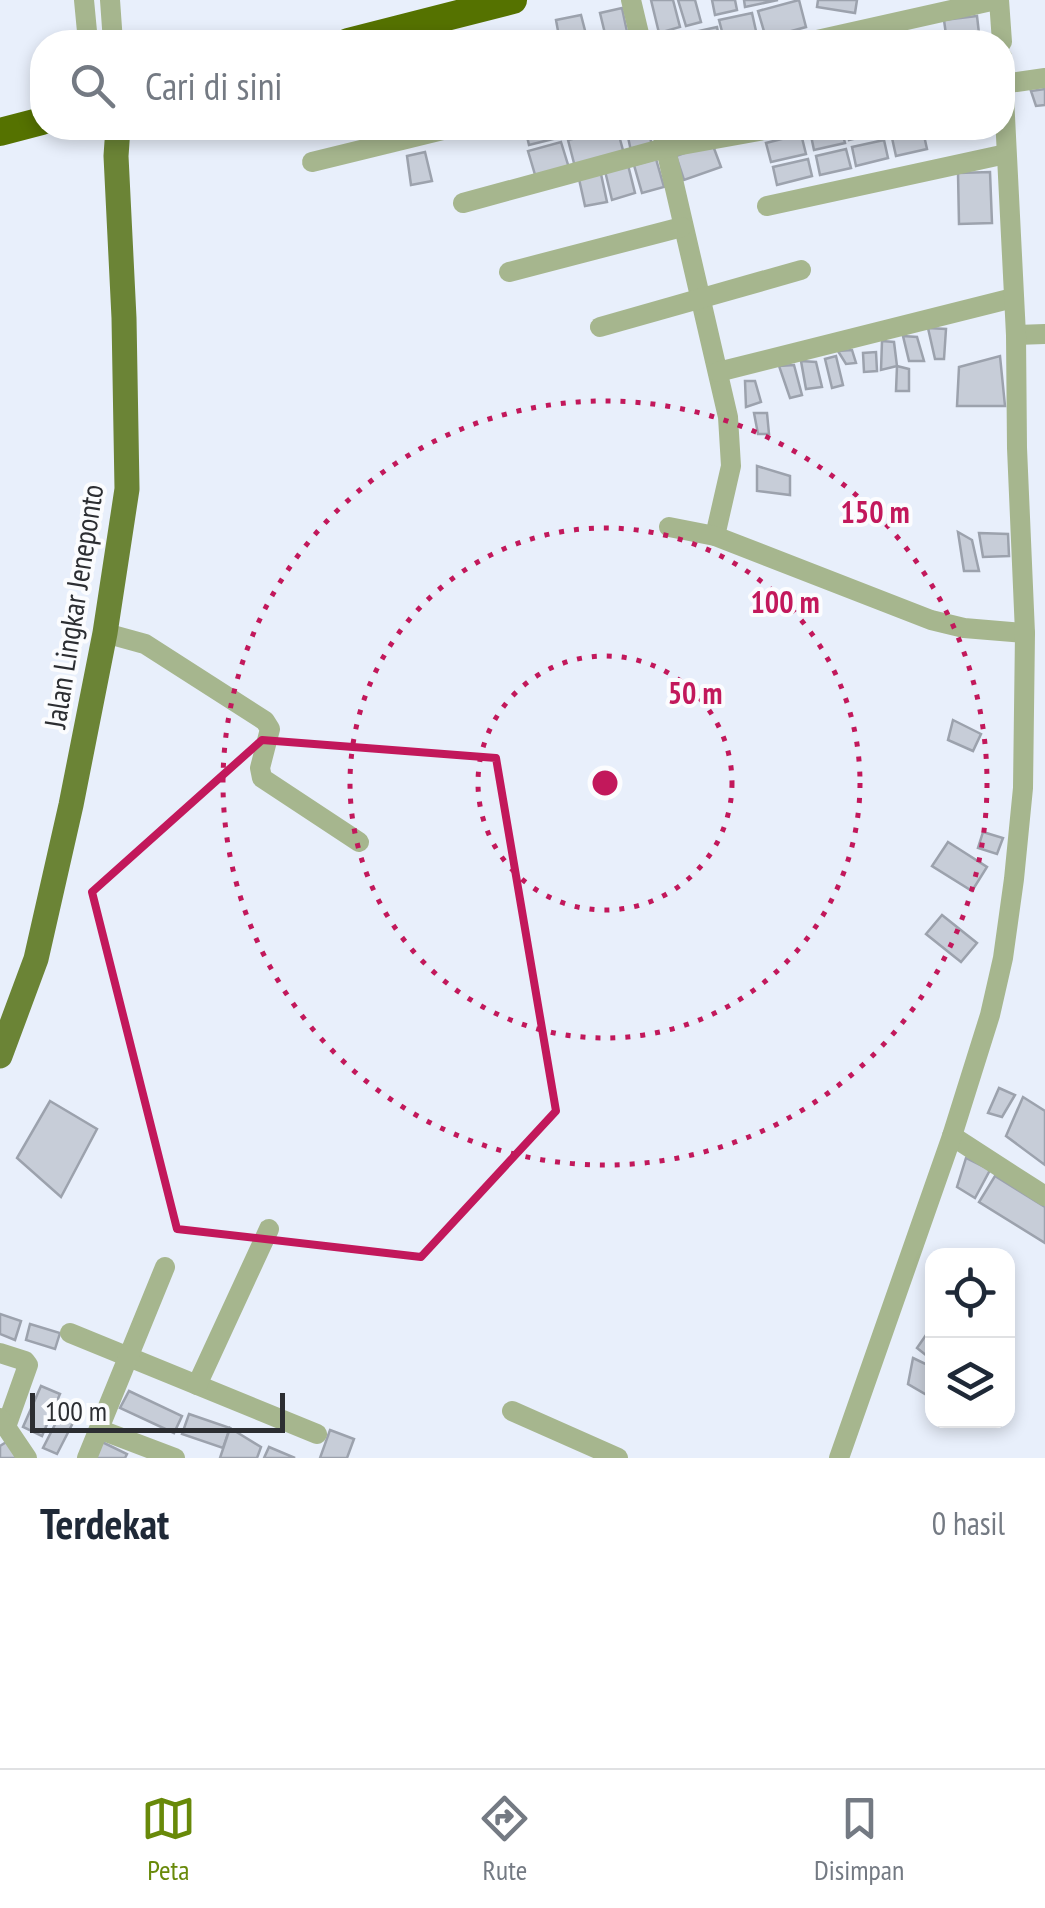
<!DOCTYPE html>
<html lang="id">
<head>
<meta charset="utf-8">
<style>
	:root { --surface:#fff; --page:#f2f2f3; --text:#1f2937; --muted:#747a83; --line:#e0e1e3; --accent:#688909 }
	body { margin:0; font-family:"PT Sans Narrow",sans-serif; background:var(--page); color:var(--text) }
	.controls { position:absolute; right:30px; bottom:30px; display:grid; overflow:hidden; border-radius:20px; box-shadow:0 5px 15px #0003 }
	.controls button { width:90px; height:90px; display:grid; place-items:center; padding:0; border:0; border-bottom:2px solid var(--line); background:var(--surface); color:var(--text); font:50px sans-serif }
	.scale { position:absolute; left:30px; bottom:25px; width:255px; box-sizing:border-box; padding-left:10px; border:5px solid #2c2e32; border-top:0; font-size:28px; line-height:35px; white-space:nowrap; color:#2c2e32; -webkit-text-stroke:8px #fbfcfe; paint-order:stroke }
	.list { margin:0; padding:0; list-style:none }
	h2 { display:flex; justify-content:space-between; align-items:center; height:130px; margin:0; padding:0 40px; font-size:42px }
	h2 small { font-size:32px; font-weight:400; color:var(--muted) }
	.icon { flex:none; width:55px; height:55px; fill:none; stroke:currentColor; stroke-width:2; stroke-linecap:round; stroke-linejoin:round }
	.map { position:relative; flex:none; width:1045px; height:1458px; overflow:hidden }
	.search { position:absolute; background:var(--surface); box-shadow:0 5px 15px #0003; left:30px; right:30px; top:30px; height:110px; display:flex; align-items:center; gap:25px; box-sizing:border-box; padding:0 35px; border-radius:40px; color:var(--muted); font-size:38px }
	.sheet { height:310px; background:var(--surface) }
	nav { display:flex; justify-content:space-around; align-items:center; box-sizing:border-box; height:140px; border-top:2px solid var(--line); background:var(--surface); font-size:28px; color:var(--muted) }
	nav a { display:grid; justify-items:center; gap:5px }
	nav .on { color:var(--accent) }
	.map>svg:first-child { display:block }
	.building { fill:#c7cdd8; stroke:#9ca2ad; stroke-width:2.5 }
	.lines { fill:none; stroke-linecap:round; stroke-linejoin:round }
	.minor { stroke:#a6b68e; stroke-width:20 }
	.major { stroke:#6b8436; stroke-width:25 }
	.highway { stroke:#557200; stroke-width:28 }
	.marked { fill:none; stroke:#c2185b; stroke-width:8; stroke-linejoin:round }
	.ring { fill:none; stroke:#c2185b; stroke-width:5; stroke-dasharray:5 10 }
	.labels { text-anchor:middle; dominant-baseline:central; stroke-width:8; stroke-linejoin:round; paint-order:stroke }
	.street-label { font-size:30px; fill:#2c2e32; stroke:#fbfcfe }
	.centre { fill:#c2185b; stroke:#fbfcfe; stroke-width:5 }
	.ring-label { font-size:30px; text-anchor:middle; font-weight:bold; fill:#c2185b; stroke:#fbfcfe; stroke-width:8; stroke-linejoin:round; paint-order:stroke }
</style>
</head>
<body>
<div class="map">
<svg width="1045" height="1458" viewBox="0 0 1045 1458">
	<rect width="100%" height="100%" fill="#e8effb"/>
	<!-- building -->
	<g class="building">
		<path d="M 651,0 L 673,0 L 680,27 L 659,33 Z"/>
		<path d="M 678,0 L 695,0 L 701,22 L 686,26 Z"/>
		<path d="M 712,0 L 735,0 L 737,10 L 715,15 Z"/>
		<path d="M 744,0 L 778,0 L 745,7 Z"/>
		<path d="M 799,0 L 806,27 L 766,38 L 758,11 Z"/>
		<path d="M 818,0 L 857,0 L 855,13 L 817,7 Z"/>
		<path d="M 622,8 L 629,41 L 607,42 L 600,13 Z"/>
		<path d="M 752,13 L 756,31 L 724,39 L 719,20 Z"/>
		<path d="M 581,15 L 588,42 L 560,42 L 556,20 Z"/>
		<path d="M 977,16 L 980,42 L 947,42 L 944,20 Z"/>
		<path d="M 717,27 L 720,42 L 701,42 L 699,31 Z"/>
		<path d="M 1045,89 L 1045,105 L 1036,106 L 1031,91 Z"/>
		<path d="M 525,128 L 563,128 L 565,136 L 529,145 Z"/>
		<path d="M 617,128 L 624,154 L 575,167 L 568,140 Z"/>
		<path d="M 626,128 L 648,128 L 652,146 L 631,151 Z"/>
		<path d="M 669,128 L 711,128 L 671,137 Z"/>
		<path d="M 827,128 L 841,128 L 845,143 L 814,150 L 810,131 Z"/>
		<path d="M 846,128 L 881,128 L 882,132 L 849,140 Z"/>
		<path d="M 923,131 L 927,149 L 896,156 L 892,138 Z"/>
		<path d="M 801,134 L 806,154 L 771,162 L 766,143 Z"/>
		<path d="M 884,140 L 888,158 L 856,166 L 852,147 Z"/>
		<path d="M 561,142 L 569,168 L 536,178 L 528,151 Z"/>
		<path d="M 712,143 L 721,167 L 684,180 L 676,156 Z"/>
		<path d="M 846,149 L 851,168 L 820,175 L 816,156 Z"/>
		<path d="M 425,152 L 432,181 L 411,185 L 407,156 Z"/>
		<path d="M 656,159 L 664,187 L 642,193 L 634,165 Z"/>
		<path d="M 808,159 L 812,176 L 777,185 L 773,167 Z"/>
		<path d="M 628,165 L 635,193 L 612,200 L 605,171 Z"/>
		<path d="M 990,172 L 992,223 L 959,224 L 958,173 Z"/>
		<path d="M 601,174 L 607,202 L 585,206 L 579,179 Z"/>
		<path d="M 928,328 L 946,329 L 944,359 L 935,359 Z"/>
		<path d="M 903,336 L 917,337 L 924,361 L 909,361 Z"/>
		<path d="M 882,341 L 894,342 L 897,366 L 881,370 Z"/>
		<path d="M 852,350 L 856,363 L 846,364 L 838,351 Z"/>
		<path d="M 876,352 L 877,371 L 864,372 L 863,353 Z"/>
		<path d="M 836,356 L 843,385 L 832,388 L 825,359 Z"/>
		<path d="M 1000,356 L 1005,406 L 957,406 L 959,367 Z"/>
		<path d="M 801,361 L 816,362 L 822,387 L 806,389 Z"/>
		<path d="M 794,365 L 802,395 L 790,398 L 779,366 Z"/>
		<path d="M 897,366 L 909,369 L 909,391 L 896,391 Z"/>
		<path d="M 745,381 L 755,381 L 761,402 L 746,407 Z"/>
		<path d="M 754,413 L 767,413 L 769,434 L 758,434 Z"/>
		<path d="M 757,466 L 790,476 L 790,495 L 757,491 Z"/>
		<path d="M 958,532 L 972,540 L 979,571 L 964,571 Z"/>
		<path d="M 979,533 L 1008,534 L 1009,556 L 983,557 Z"/>
		<path d="M 953,720 L 981,734 L 973,751 L 948,740 Z"/>
		<path d="M 983,832 L 1003,838 L 997,854 L 978,848 Z"/>
		<path d="M 948,842 L 987,867 L 972,891 L 932,866 Z"/>
		<path d="M 942,915 L 977,943 L 961,962 L 926,934 Z"/>
		<path d="M 999,1088 L 1015,1095 L 1002,1117 L 988,1113 Z"/>
		<path d="M 1023,1097 L 1045,1111 L 1045,1165 L 1006,1136 Z"/>
		<path d="M 50,1101 L 97,1129 L 61,1197 L 17,1158 Z"/>
		<path d="M 966,1158 L 990,1170 L 975,1198 L 957,1187 Z"/>
		<path d="M 995,1176 L 1045,1207 L 1045,1243 L 979,1202 Z"/>
		<path d="M 0,1314 L 21,1321 L 15,1340 L 0,1334 Z"/>
		<path d="M 30,1324 L 60,1333 L 55,1349 L 26,1340 Z"/>
		<path d="M 926,1335 L 932,1339 L 932,1360 L 917,1348 Z"/>
		<path d="M 913,1358 L 932,1367 L 932,1398 L 908,1384 Z"/>
		<path d="M 41,1386 L 60,1394 L 42,1436 L 23,1427 Z"/>
		<path d="M 129,1391 L 182,1416 L 174,1433 L 120,1408 Z"/>
		<path d="M 66,1403 L 80,1409 L 57,1454 L 43,1448 Z"/>
		<path d="M 189,1414 L 230,1428 L 223,1448 L 182,1434 Z"/>
		<path d="M 230,1428 L 261,1447 L 257,1458 L 220,1458 Z"/>
		<path d="M 330,1430 L 354,1439 L 347,1458 L 320,1458 Z"/>
		<path d="M 8,1441 L 18,1458 L 0,1458 L 0,1446 Z"/>
		<path d="M 100,1441 L 127,1454 L 125,1458 L 92,1458 Z"/>
		<path d="M 269,1447 L 295,1458 L 264,1458 Z"/>
	</g>
	<g class="lines">
		<!-- minor -->
		<g class="minor">
			<path d="M 84,0 L 88,42"/>
			<path d="M 110,0 L 113,42"/>
			<path d="M 631,0 L 641,42"/>
			<path d="M 999,0 L 1002,42"/>
			<path d="M 808,42 L 996,0"/>
			<path d="M 1002,84 L 1045,78"/>
			<path d="M 661,128 L 728,417 L 731,466 L 715,536"/>
			<path d="M 312,162 L 451,128"/>
			<path d="M 463,203 L 665,148 L 775,128"/>
			<path d="M 767,206 L 1006,154"/>
			<path d="M 509,272 L 682,227"/>
			<path d="M 600,327 L 801,270"/>
			<path d="M 1016,335 L 1045,334"/>
			<path d="M 718,372 L 1013,298"/>
			<path d="M 669,527 L 715,536 L 931,620 L 964,628 L 1025,633"/>
			<path d="M 105,633 L 145,644 L 265,721 L 270,729 L 260,768 L 262,778 L 359,842"/>
			<path d="M 952,1136 L 1045,1196"/>
			<path d="M 70,1333 L 317,1434"/>
			<path d="M 0,1353 L 25,1361 L 28,1365 L 6,1427"/>
			<path d="M 197,1385 L 269,1229"/>
			<path d="M 512,1411 L 618,1458"/>
			<path d="M 0,1418 L 27,1458"/>
			<path d="M 101,1430 L 175,1458"/>
			<path d="M 87,1458 L 165,1267"/>
			<path d="M 839,1458 L 952,1136 L 990,1015 L 1003,958 L 1014,879 L 1023,788 L 1025,633 L 1017,448 L 1016,335 L 1002,57"/>
		</g>
		<!-- major -->
		<path class="major" d="M 0,1056 L 36,959 L 71,805 L 105,633 L 127,489 L 124,318 L 116,156 L 118,128"/>
		<!-- highway -->
		<g class="highway">
			<path d="M 348,42 L 513,0"/>
			<path d="M 0,132 L 42,121"/>
		</g>
	</g>
	<!-- marked area -->
	<path class="marked" d="M 262,740 L 496,758 L 556,1111 L 421,1257 L 177,1229 L 92,892 Z"/>
	<!-- distance rings -->
	<g class="ring">
		<circle cx="605" cy="783" r="127"/>
		<circle cx="605" cy="783" r="255"/>
		<circle cx="605" cy="783" r="382"/>
	</g>
	<g class="labels">
		<!-- street labels -->
		<g class="street-label">
			<text transform="translate(73 606) rotate(-81)">Jalan Lingkar Jeneponto</text>
		</g>
	</g>
	<circle cx="605" cy="783" r="15" class="centre"/>
	<g class="ring-label">
		<text x="875" y="523">150 m</text>
		<text x="785" y="613">100 m</text>
		<text x="695" y="704">50 m</text>
	</g>
</svg>
<div class="controls">
<button><svg class="icon" aria-label="locate" viewBox="0 0 24 24"><circle cx="12" cy="12" r="6"/><path d="M12 2v4M12 18v4M2 12h4M18 12h4"/></svg></button>
<button><svg class="icon" aria-label="layers" viewBox="0 0 24 24"><path d="M12 4l9 5-9 5-9-5zM3 14l9 5 9-5"/></svg></button>
</div>
<div class="scale">100 m</div>
<div class="search"><svg class="icon" aria-label="search" viewBox="0 0 24 24"><circle cx="10" cy="10" r="6"/><path d="M15 15l6 6"/></svg>Cari di sini</div>
</div>
<section class="sheet">
<h2>Terdekat<small>0 hasil</small></h2>
<ul class="list">
</ul>
</section>
<nav>
<a class="on"><svg class="icon" aria-label="map" viewBox="0 0 24 24"><path d="M3 6l6-2 6 2 6-2v14l-6 2-6-2-6 2zM9 4v14M15 6v14"/></svg>Peta</a>
<a><svg class="icon" aria-label="directions" viewBox="0 0 24 24"><path d="M12 3l9 9-9 9-9-9zM9 14v-3h6M13 9l2 2-2 2"/></svg>Rute</a>
<a><svg class="icon" aria-label="saved" viewBox="0 0 24 24"><path d="M7 4h10v16l-5-4-5 4z"/></svg>Disimpan</a>
</nav>
</body>
</html>
